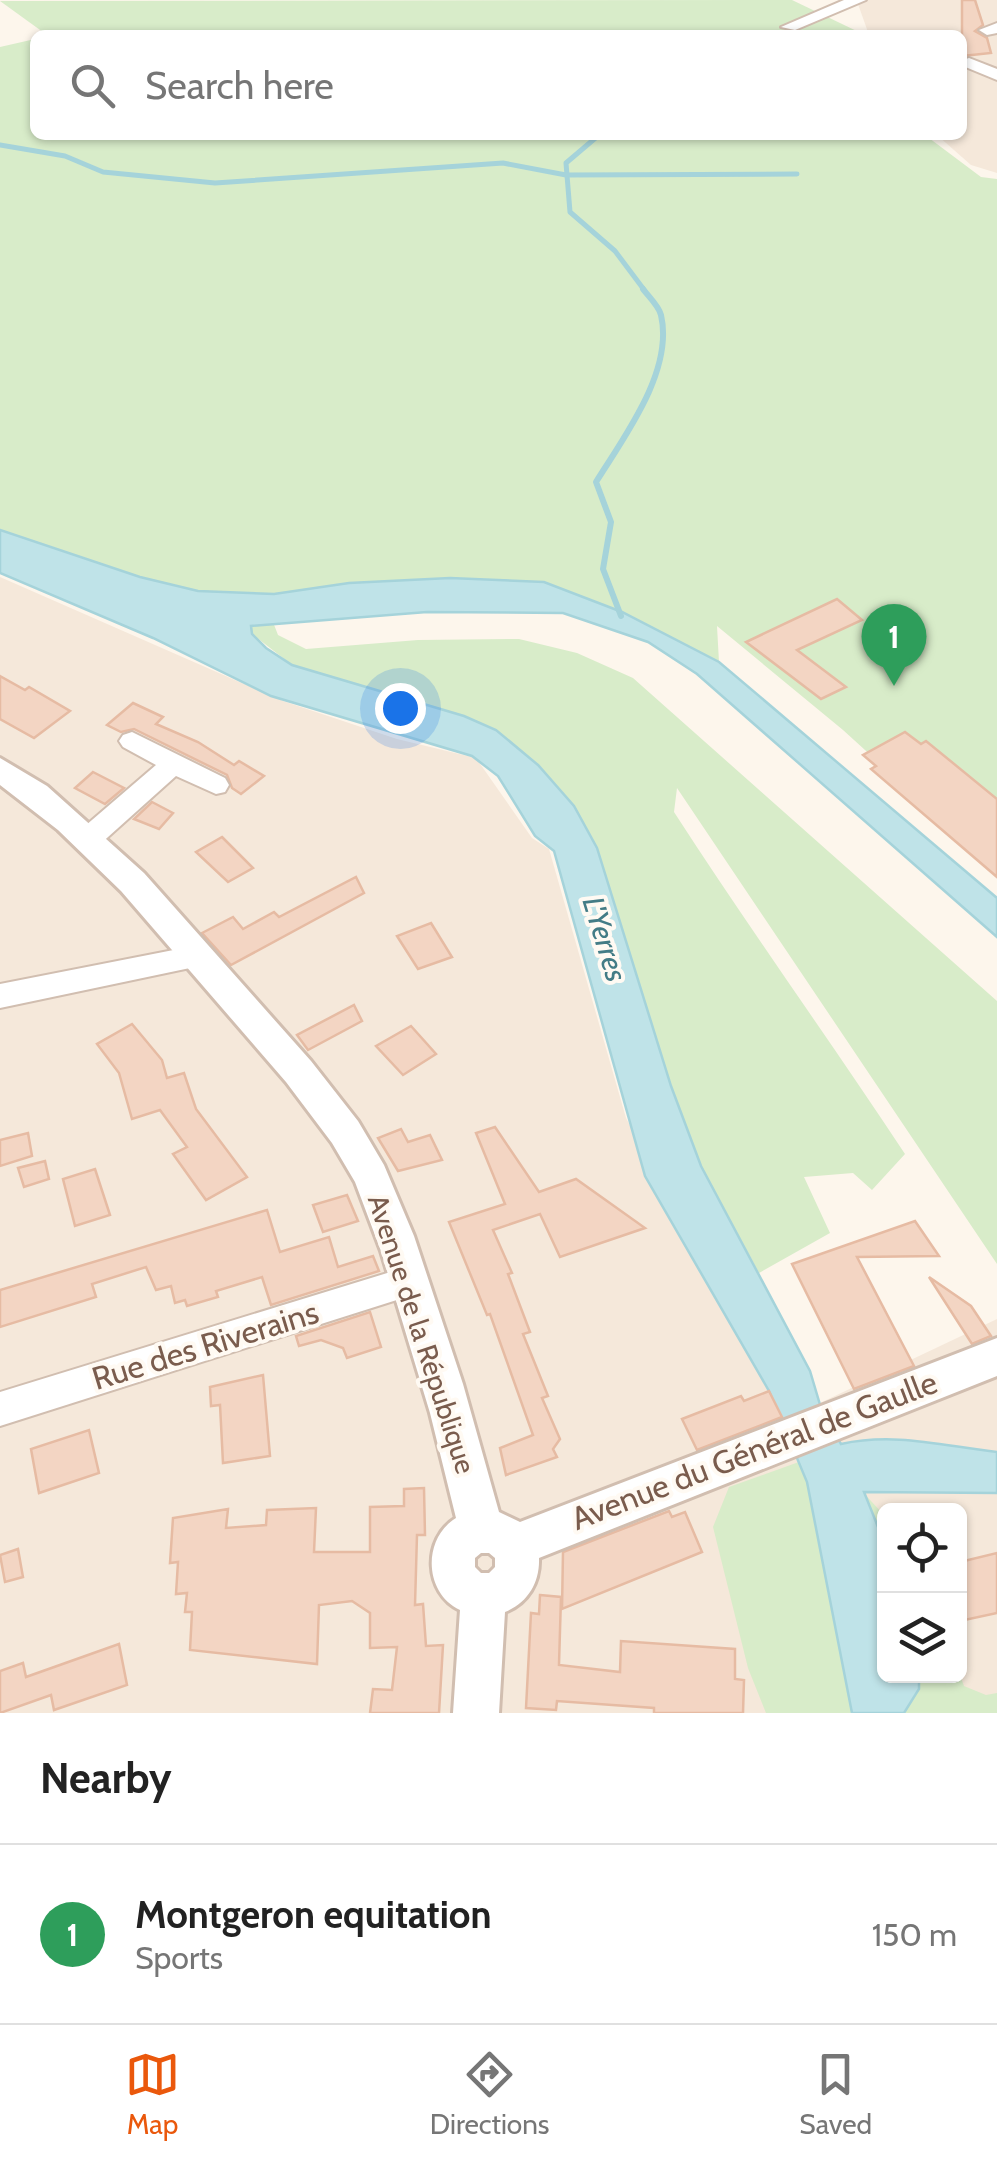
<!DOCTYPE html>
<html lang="en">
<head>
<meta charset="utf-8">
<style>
	:root { --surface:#fff; --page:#f6f6f6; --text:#222; --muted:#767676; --line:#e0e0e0; --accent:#ea580c }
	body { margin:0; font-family:Cabin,sans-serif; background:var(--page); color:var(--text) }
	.controls { position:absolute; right:30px; bottom:30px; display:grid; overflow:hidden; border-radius:15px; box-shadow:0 2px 8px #0004 }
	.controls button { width:90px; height:90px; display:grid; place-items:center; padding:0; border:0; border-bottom:2px solid var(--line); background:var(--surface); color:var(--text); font:50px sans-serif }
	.you { position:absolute; left:400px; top:708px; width:35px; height:35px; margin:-25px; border:8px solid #fff; border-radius:50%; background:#1a73e8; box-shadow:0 0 0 15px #1a73e833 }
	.badge { display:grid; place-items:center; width:65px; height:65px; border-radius:50%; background:var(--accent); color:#fff; font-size:32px; font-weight:700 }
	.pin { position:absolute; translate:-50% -82px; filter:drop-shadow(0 2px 5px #0008) }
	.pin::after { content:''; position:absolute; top:52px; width:35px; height:30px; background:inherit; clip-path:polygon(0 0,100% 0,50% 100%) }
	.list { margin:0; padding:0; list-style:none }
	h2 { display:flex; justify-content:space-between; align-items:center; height:130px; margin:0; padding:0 40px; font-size:42px }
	h2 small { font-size:32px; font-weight:400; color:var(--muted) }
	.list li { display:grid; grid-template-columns:65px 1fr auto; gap:30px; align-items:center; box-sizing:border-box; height:180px; padding:0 40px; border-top:2px solid var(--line) }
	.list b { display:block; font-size:38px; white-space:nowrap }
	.list p { margin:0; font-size:32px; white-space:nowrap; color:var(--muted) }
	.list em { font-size:32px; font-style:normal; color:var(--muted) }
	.icon { flex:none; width:55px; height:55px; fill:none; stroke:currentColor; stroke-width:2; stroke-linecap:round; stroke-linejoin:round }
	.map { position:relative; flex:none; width:997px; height:1713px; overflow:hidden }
	.search { position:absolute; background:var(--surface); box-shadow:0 2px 8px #0004; left:30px; right:30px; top:30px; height:110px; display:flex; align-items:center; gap:25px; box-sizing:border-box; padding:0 35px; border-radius:15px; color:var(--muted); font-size:38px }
	.sheet { height:310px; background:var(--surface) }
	nav { display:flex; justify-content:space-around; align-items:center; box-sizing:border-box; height:140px; border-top:2px solid var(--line); background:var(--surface); font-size:28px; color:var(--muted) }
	nav a { display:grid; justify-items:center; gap:5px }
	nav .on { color:var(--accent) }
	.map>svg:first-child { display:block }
	.residential { fill:#f5e8da; fill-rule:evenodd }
	.green { fill:#d8ecc9 }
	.water { fill:#bfe3e8; stroke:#a5d3da; stroke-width:2.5 }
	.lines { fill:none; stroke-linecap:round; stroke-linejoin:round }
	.stream-far1 { stroke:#a5d3da; stroke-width:5 }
	.stream { stroke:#a5d3da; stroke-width:6 }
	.building { fill:#f3d5c3; stroke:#e6bba3; stroke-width:2.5 }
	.minor-casing { stroke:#d1beb0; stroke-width:4 }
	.tertiary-casing { stroke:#d1beb0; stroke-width:6 }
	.minor { fill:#fff; fill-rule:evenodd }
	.tertiary { fill:#fff; fill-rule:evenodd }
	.labels { text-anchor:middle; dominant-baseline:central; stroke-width:8; stroke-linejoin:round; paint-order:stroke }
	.street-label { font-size:28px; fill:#7a5c4d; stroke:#fffaf3 }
	.water-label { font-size:30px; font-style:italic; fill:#437c86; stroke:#fffaf3 }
	.near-street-label { font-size:32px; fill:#7a5c4d; stroke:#fffaf3 }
</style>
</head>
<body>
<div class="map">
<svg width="997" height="1713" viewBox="0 0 997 1713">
	<rect width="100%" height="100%" fill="#fdf6ec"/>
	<!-- residential -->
	<g class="residential">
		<path d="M 866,0 L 997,0 L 997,24 L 983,27 L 985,32 L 997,31 L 997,173 L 971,165 L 937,135 L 962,135 L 962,35 L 869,35 L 858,4 Z"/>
		<path d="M 0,577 L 283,701 L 397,739 L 476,758 L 532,838 L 549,849 L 626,1118 L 783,1413 L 820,1403 L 997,1319 L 997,1713 L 0,1713 ZM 884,1510 L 960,1510 L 960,1676 L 884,1676 Z"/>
	</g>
	<!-- green -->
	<g class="green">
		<path d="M 792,0 L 865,35 L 47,35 L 0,1 Z"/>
		<path d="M 35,39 L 35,135 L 925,135 L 981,177 L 997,179 L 997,870 L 843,730 L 717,626 L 719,662 L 622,612 L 544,582 L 450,578 L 349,583 L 274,594 L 198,591 L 140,577 L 0,530 L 0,47 Z"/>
		<path d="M 273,622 L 278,635 L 306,649 L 418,640 L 519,639 L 577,653 L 633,678 L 997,1001 L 997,1264 L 677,788 L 674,812 C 749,928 829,1039 905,1154 L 872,1190 L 853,1173 L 804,1177 L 830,1233 L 759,1273 L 701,1166 L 671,1086 L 597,848 L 505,738 L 463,716 L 292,665 L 252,634 L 251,625 Z"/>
		<path d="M 810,1458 L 846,1474 L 884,1515 L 884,1676 L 960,1675 L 964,1686 L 986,1695 L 997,1693 L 997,1713 L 766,1713 L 748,1668 L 713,1527 L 729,1487 Z"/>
	</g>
	<!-- water -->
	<path class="water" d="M 0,530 L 140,577 L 198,591 L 274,594 L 349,583 L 450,578 L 544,582 L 622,612 L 719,662 L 997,898 L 997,937 L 697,674 L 648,642 L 563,613 L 427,612 L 251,626 L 252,634 L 266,648 L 292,665 L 464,716 L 496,730 L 538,765 L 574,806 L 597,848 L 671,1086 L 701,1166 L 810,1371 L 821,1408 L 841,1444 C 895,1432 943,1446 997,1452 L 997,1493 L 864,1492 L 884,1542 L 884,1676 L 919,1676 L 919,1689 L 904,1713 L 852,1713 L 807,1482 L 769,1391 L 645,1176 L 554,851 L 535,836 L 498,776 L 472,756 L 271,696 L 153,638 L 0,573 Z"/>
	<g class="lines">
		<!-- stream-far1 -->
		<g class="stream-far1">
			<path d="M 599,135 L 566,163 L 570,212 L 615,251 L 645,291"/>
			<path d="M 0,145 L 65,156 L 103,172 L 215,183 L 503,163 L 566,175 L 797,174"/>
		</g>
		<!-- stream -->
		<path class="stream" d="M 621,616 L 603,569 L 611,522 L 596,482 C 624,437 674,371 661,315 C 659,306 648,296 643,289"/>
	</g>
	<!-- building -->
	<g class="building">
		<path d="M 962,0 L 975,0 L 983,25 L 975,31 L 987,38 L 991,53 L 962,56 Z"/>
		<path d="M 837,599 L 862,620 L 797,650 L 846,687 L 821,699 L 746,642 Z"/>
		<path d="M 0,676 L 25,690 L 29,687 L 70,711 L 34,738 L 0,719 Z"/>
		<path d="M 133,703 L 163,717 L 156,724 L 198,742 L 234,765 L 239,761 L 264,776 L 241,794 L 232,788 L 227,775 L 134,729 L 121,732 L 107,725 Z"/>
		<path d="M 905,732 L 921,744 L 926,741 L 997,799 L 997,877 L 871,769 L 876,766 L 863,755 Z"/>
		<path d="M 93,772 L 124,788 L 105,804 L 75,788 Z"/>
		<path d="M 152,802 L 173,813 L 159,829 L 134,819 Z"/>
		<path d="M 222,837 L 253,868 L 228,882 L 196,852 Z"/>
		<path d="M 356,877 L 364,893 L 231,965 L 202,933 L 233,917 L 243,929 L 274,912 L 279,917 Z"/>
		<path d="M 431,923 L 452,957 L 418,969 L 397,936 Z"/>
		<path d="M 354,1005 L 362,1021 L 308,1050 L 297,1035 Z"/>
		<path d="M 132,1024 L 162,1060 L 167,1078 L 184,1073 L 196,1109 L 247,1177 L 206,1200 L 173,1154 L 187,1147 L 160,1110 L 132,1119 L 119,1073 L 97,1044 Z"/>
		<path d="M 411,1026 L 436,1054 L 403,1075 L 376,1046 Z"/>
		<path d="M 495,1127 L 539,1192 L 576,1179 L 645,1228 L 560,1257 L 540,1214 L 493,1230 L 512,1273 L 508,1274 L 530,1332 L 523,1334 L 548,1396 L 542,1398 L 560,1439 L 553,1449 L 557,1457 L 506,1475 L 500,1448 L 533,1435 L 490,1314 L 487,1315 L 449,1222 L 505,1204 L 476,1133 Z"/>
		<path d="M 401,1129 L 408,1142 L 430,1135 L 442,1160 L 398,1171 L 378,1138 Z"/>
		<path d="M 28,1133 L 32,1156 L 0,1166 L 0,1140 Z"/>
		<path d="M 45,1161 L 49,1179 L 24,1187 L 18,1168 Z"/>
		<path d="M 95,1169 L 110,1215 L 75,1226 L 63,1179 Z"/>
		<path d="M 347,1195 L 358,1221 L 323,1232 L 313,1205 Z"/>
		<path d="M 267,1210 L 280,1252 L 329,1237 L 338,1267 L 373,1256 L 379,1271 L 271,1305 L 262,1277 L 216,1291 L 218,1297 L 187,1306 L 185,1300 L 175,1303 L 171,1286 L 156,1290 L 146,1267 L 92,1284 L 96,1297 L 0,1327 L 0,1290 Z"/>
		<path d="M 915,1221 L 939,1256 L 857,1257 L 914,1366 L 854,1389 L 792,1264 Z"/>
		<path d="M 929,1277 L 971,1306 L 991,1336 L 972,1344 Z"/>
		<path d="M 370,1312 L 381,1347 L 347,1358 L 343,1348 L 321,1340 L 299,1346 L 296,1336 Z"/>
		<path d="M 263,1375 L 270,1456 L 223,1463 L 220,1405 L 211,1406 L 210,1387 Z"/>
		<path d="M 769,1391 L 782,1417 L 697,1450 L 682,1419 L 741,1396 L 744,1401 Z"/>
		<path d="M 89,1430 L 99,1473 L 39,1493 L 31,1449 Z"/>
		<path d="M 424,1488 L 425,1535 L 417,1535 L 415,1605 L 423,1604 L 426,1646 L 443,1645 L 439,1713 L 370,1713 L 373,1689 L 392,1690 L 397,1647 L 370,1648 L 370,1613 L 352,1601 L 319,1605 L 317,1664 L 190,1650 L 192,1612 L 185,1612 L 187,1593 L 176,1594 L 178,1562 L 170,1563 L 173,1518 L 228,1509 L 226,1528 L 266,1525 L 267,1510 L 316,1508 L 314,1552 L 370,1552 L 370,1507 L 404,1506 L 404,1489 Z"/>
		<path d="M 669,1511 L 672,1517 L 685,1512 L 702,1552 L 562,1609 L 563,1552 Z"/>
		<path d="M 18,1549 L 23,1577 L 5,1582 L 0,1555 Z"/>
		<path d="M 997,1553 L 997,1613 L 960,1621 L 960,1562 Z"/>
		<path d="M 540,1595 L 561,1597 L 559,1665 L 620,1672 L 621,1641 L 735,1649 L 735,1679 L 744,1680 L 743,1713 L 654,1713 L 654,1708 L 557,1701 L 556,1710 L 526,1708 L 531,1613 L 539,1614 Z"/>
		<path d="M 119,1644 L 127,1685 L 54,1710 L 51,1695 L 0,1713 L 0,1671 L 23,1663 L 26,1677 Z"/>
	</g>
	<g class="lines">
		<!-- minor casing -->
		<g class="minor-casing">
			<g id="minor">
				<path d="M 844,0 L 866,0 L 795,30 L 781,27 Z"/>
				<path d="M 997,23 L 997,33 L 987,35 L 979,30 Z"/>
				<path d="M 969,58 L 997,69 L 997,80 L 963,66 L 963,60 Z"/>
				<path d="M 132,732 L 225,778 L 229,785 L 225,792 L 216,794 L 176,776 L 98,846 L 78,846 L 74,839 L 78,832 L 156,765 L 123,747 L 119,741 L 123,735 Z"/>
				<path d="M 199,945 L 209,948 L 213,956 L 209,964 L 0,1008 L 0,984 Z"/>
				<path d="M 410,1266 L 422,1270 L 427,1281 L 422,1292 L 0,1426 L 0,1392 Z"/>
			</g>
		</g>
		<!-- tertiary casing -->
		<g class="tertiary-casing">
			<path id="tertiary" d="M 0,758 L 47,786 L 144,873 L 311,1061 L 358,1121 L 384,1165 L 414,1236 L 463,1384 L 499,1512 L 520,1522 L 997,1338 L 997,1376 L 539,1558 C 540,1582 528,1603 505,1612 L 499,1713 L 453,1713 L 460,1610 C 424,1593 422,1539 456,1518 L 430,1413 L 381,1251 L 355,1182 L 332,1143 L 286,1082 L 121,891 L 58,830 L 0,785 ZM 481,1553 L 489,1553 L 495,1558 L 495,1567 L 489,1573 L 481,1573 L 475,1567 L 475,1558 Z"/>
		</g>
		<!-- minor -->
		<use href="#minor" class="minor"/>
		<!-- tertiary -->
		<use href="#tertiary" class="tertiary"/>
	</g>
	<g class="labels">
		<!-- street labels -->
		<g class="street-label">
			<text transform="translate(422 1334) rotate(72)">Avenue de la République</text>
		</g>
		<!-- water labels -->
		<g class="water-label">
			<text transform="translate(605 939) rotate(73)">L'Yerres</text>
		</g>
		<!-- near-street labels -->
		<g class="near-street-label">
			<text transform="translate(205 1345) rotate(-17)">Rue des Riverains</text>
			<text transform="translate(754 1450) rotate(-21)">Avenue du Général de Gaulle</text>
		</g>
	</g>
</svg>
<div class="controls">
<button><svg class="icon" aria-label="locate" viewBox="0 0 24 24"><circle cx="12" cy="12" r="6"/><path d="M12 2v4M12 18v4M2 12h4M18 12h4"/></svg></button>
<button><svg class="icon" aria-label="layers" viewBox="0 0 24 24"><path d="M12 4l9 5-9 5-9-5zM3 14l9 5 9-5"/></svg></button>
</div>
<div class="you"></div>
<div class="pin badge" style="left:894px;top:686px;background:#2e9e5b">1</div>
<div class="search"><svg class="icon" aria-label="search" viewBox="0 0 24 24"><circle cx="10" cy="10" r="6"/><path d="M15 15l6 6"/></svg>Search here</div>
</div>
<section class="sheet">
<h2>Nearby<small></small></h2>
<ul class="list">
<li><span class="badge" style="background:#2e9e5b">1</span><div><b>Montgeron equitation</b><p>Sports</p></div><em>150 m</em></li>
</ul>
</section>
<nav>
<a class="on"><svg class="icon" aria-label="map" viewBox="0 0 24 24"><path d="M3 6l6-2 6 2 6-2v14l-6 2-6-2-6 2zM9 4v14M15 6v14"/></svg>Map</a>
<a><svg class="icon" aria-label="directions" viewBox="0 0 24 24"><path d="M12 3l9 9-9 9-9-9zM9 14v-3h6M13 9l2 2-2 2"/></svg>Directions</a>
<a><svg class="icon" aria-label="saved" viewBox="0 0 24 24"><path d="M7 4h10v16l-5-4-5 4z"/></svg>Saved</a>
</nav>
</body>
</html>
